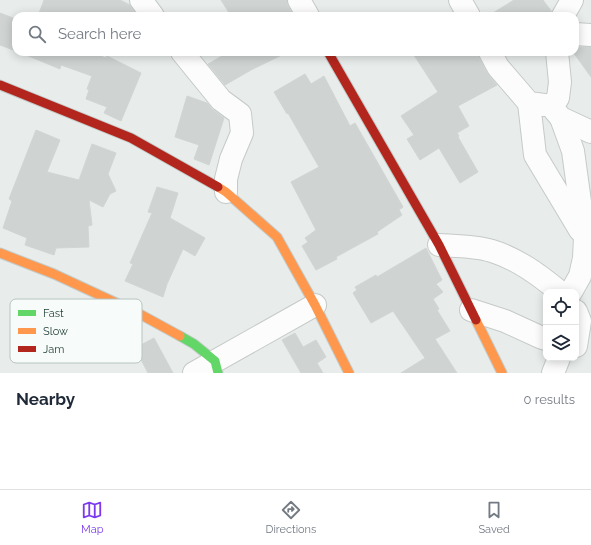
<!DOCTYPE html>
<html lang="en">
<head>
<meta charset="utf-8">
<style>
	:root { --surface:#fff; --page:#f2f2f3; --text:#1f2937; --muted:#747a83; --line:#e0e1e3; --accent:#7c3aed }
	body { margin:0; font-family:Raleway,sans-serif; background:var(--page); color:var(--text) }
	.controls { position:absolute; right:12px; bottom:12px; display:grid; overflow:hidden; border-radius:8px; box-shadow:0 2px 10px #0003 }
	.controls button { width:36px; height:36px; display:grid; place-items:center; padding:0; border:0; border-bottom:1px solid var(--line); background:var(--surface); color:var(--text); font:20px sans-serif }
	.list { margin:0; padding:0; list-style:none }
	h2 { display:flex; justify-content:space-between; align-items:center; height:52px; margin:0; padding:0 16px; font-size:17px }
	h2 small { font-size:13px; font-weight:400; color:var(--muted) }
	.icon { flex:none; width:22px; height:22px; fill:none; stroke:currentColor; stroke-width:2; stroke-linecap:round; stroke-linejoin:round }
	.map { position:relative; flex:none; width:591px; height:373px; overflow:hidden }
	.search { position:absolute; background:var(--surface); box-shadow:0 2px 10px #0003; left:12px; right:12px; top:12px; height:44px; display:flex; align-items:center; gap:10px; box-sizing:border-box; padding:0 14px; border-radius:12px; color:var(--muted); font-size:15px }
	.sheet { height:116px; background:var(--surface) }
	nav { display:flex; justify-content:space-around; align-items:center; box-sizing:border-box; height:56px; border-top:1px solid var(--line); background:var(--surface); font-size:11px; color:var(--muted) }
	nav a { display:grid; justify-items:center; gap:2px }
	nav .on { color:var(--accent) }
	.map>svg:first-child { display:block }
	.building { fill:#cfd4d2; stroke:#d1d6d4 }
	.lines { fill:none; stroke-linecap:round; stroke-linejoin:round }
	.street-casing { stroke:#c5cac8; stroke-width:24 }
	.fast-casing { stroke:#c3cbc8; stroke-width:11 }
	.slow-casing { stroke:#c3cbc8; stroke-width:11 }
	.jam-casing { stroke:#c3cbc8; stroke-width:11 }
	.street { stroke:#fcfcfc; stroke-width:22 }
	.fast { stroke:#63d668; stroke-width:9 }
	.slow { stroke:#ff974d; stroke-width:9 }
	.jam { stroke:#b3261e; stroke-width:9 }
	.key { fill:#f7fbf9; stroke:#b8c4c0; stroke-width:1 }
	.key-label { font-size:11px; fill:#24423a }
</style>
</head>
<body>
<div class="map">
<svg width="591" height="373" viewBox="0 0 591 373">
	<rect width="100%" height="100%" fill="#e8edeb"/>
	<!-- building -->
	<g class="building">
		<path d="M 44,0 L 120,0 L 130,5 L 137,16 L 38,16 Z"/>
		<path d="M 221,0 L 287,0 L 288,6 L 294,16 L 231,16 Z"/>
		<path d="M 514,0 L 543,0 L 552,12 L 551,16 L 488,16 Z"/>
		<path d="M 0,13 L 16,19 L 16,51 L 0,45 Z"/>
		<path d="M 577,47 L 591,47 L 591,77 L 573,52 L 575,52 L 575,48 Z"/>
		<path d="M 19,52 L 89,52 L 106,58 L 107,56 L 141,73 L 121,121 L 104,113 L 107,107 L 86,99 L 89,90 L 87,89 L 92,76 L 61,65 L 60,69 Z"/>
		<path d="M 229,52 L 288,52 L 251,70 L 225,85 L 208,64 Z"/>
		<path d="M 412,52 L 478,52 L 479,58 L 487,73 L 497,85 L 458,106 L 469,126 L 457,133 L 459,136 L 458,137 L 478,172 L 460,183 L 439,148 L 420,160 L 407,139 L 414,135 L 401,116 L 438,92 Z"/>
		<path d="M 305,74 L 311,84 L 324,76 L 350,126 L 355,123 L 403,207 L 399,210 L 402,215 L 377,232 L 378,234 L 336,257 L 337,259 L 316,270 L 302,246 L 308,242 L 305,238 L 316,230 L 291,182 L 319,167 L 288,113 L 287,114 L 274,92 Z"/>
		<path d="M 187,96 L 207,103 L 213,110 L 224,118 L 209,165 L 194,159 L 199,145 L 175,137 Z"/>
		<path d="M 36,130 L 60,140 L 47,172 L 79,180 L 92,144 L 116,153 L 108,174 L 116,191 L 110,194 L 103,207 L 89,200 L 92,225 L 88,226 L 89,247 L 56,248 L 54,255 L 25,245 L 27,238 L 3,228 L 12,201 L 9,199 Z"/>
		<path d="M 157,187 L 178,193 L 170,218 L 205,238 L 195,256 L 183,249 L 167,284 L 163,297 L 125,281 L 133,264 L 130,263 L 152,213 L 148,212 Z"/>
		<path d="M 426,248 L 442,280 L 436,284 L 443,292 L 433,299 L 439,309 L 437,310 L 450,331 L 435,339 L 457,373 L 401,373 L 425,358 L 393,311 L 371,323 L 353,293 L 357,290 L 355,287 L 376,275 L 377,277 Z"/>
		<path d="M 295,333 L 303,347 L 316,340 L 326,357 L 317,363 L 323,373 L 301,373 L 282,340 Z"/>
		<path d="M 154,338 L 173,373 L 148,373 L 135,348 Z"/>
	</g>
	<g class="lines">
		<!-- street casing -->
		<g class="street-casing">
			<g id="street">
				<path d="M 141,0 L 153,16"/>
				<path d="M 299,0 L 308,16"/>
				<path d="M 460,0 L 469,16"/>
				<path d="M 563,16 L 572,0"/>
				<path d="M 575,34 L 591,35"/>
				<path d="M 182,52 L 221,100 L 240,114 L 242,133 L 231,159 L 226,179 L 226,192"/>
				<path d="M 490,52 L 498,67 L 529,103 L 544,105"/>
				<path d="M 557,52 L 560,82 L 558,98 L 551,106 L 561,118 L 591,132"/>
				<path d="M 529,103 L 535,155 L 580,230"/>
				<path d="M 561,118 L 573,151 L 585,238 L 584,258 L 580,276 L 571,292"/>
				<path d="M 439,245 C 455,246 476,246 492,251 C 518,259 539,275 560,292"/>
				<path d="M 471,310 L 505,321 L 540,337 L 546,339"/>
				<path d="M 576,311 L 580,321 L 576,346"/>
				<path d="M 194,373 L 315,305"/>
				<path d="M 553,373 L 559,358"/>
			</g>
		</g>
		<!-- fast casing -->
		<g class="fast-casing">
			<path id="fast" d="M 180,336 L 194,344 L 215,361 L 218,373"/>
		</g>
		<!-- slow casing -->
		<g class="slow-casing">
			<g id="slow">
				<path d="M 218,187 L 226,192 L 277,237 L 315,305 L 349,373"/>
				<path d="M 0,253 L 54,274 L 136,312 L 180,336"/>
				<path d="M 476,320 L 502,373"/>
			</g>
		</g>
		<!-- jam casing -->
		<g class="jam-casing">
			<g id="jam">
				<path d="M 328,52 L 439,245 L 476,320"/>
				<path d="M 0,85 L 131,138 L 218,187"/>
			</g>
		</g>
		<!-- street -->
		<use href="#street" class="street"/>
		<!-- fast -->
		<use href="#fast" class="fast"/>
		<!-- slow -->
		<use href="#slow" class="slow"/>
		<!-- jam -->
		<use href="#jam" class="jam"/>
	</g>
	<!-- legend -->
	<rect x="10" y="299" width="132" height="64" rx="6" class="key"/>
	<rect x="18" y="310" width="18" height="6" fill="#63d668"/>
	<rect x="18" y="328" width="18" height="6" fill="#ff974d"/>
	<rect x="18" y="346" width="18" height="6" fill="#b3261e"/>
	<g class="key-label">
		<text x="43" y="317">Fast</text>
		<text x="43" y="335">Slow</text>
		<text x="43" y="353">Jam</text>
	</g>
</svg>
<div class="controls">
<button><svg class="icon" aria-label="locate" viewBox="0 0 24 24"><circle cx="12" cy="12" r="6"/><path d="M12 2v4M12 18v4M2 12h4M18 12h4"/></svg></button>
<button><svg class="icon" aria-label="layers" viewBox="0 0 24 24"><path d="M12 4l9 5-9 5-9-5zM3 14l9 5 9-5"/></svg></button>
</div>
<div class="search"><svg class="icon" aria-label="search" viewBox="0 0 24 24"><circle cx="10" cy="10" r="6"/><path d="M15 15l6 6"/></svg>Search here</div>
</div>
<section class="sheet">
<h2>Nearby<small>0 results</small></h2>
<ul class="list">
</ul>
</section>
<nav>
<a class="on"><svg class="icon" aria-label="map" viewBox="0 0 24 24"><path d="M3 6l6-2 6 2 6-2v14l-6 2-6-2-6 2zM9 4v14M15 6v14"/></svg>Map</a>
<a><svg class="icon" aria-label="directions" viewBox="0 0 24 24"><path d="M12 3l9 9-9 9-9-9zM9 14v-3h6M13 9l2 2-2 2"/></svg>Directions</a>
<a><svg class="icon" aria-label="saved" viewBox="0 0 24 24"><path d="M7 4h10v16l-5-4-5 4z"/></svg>Saved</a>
</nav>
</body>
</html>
